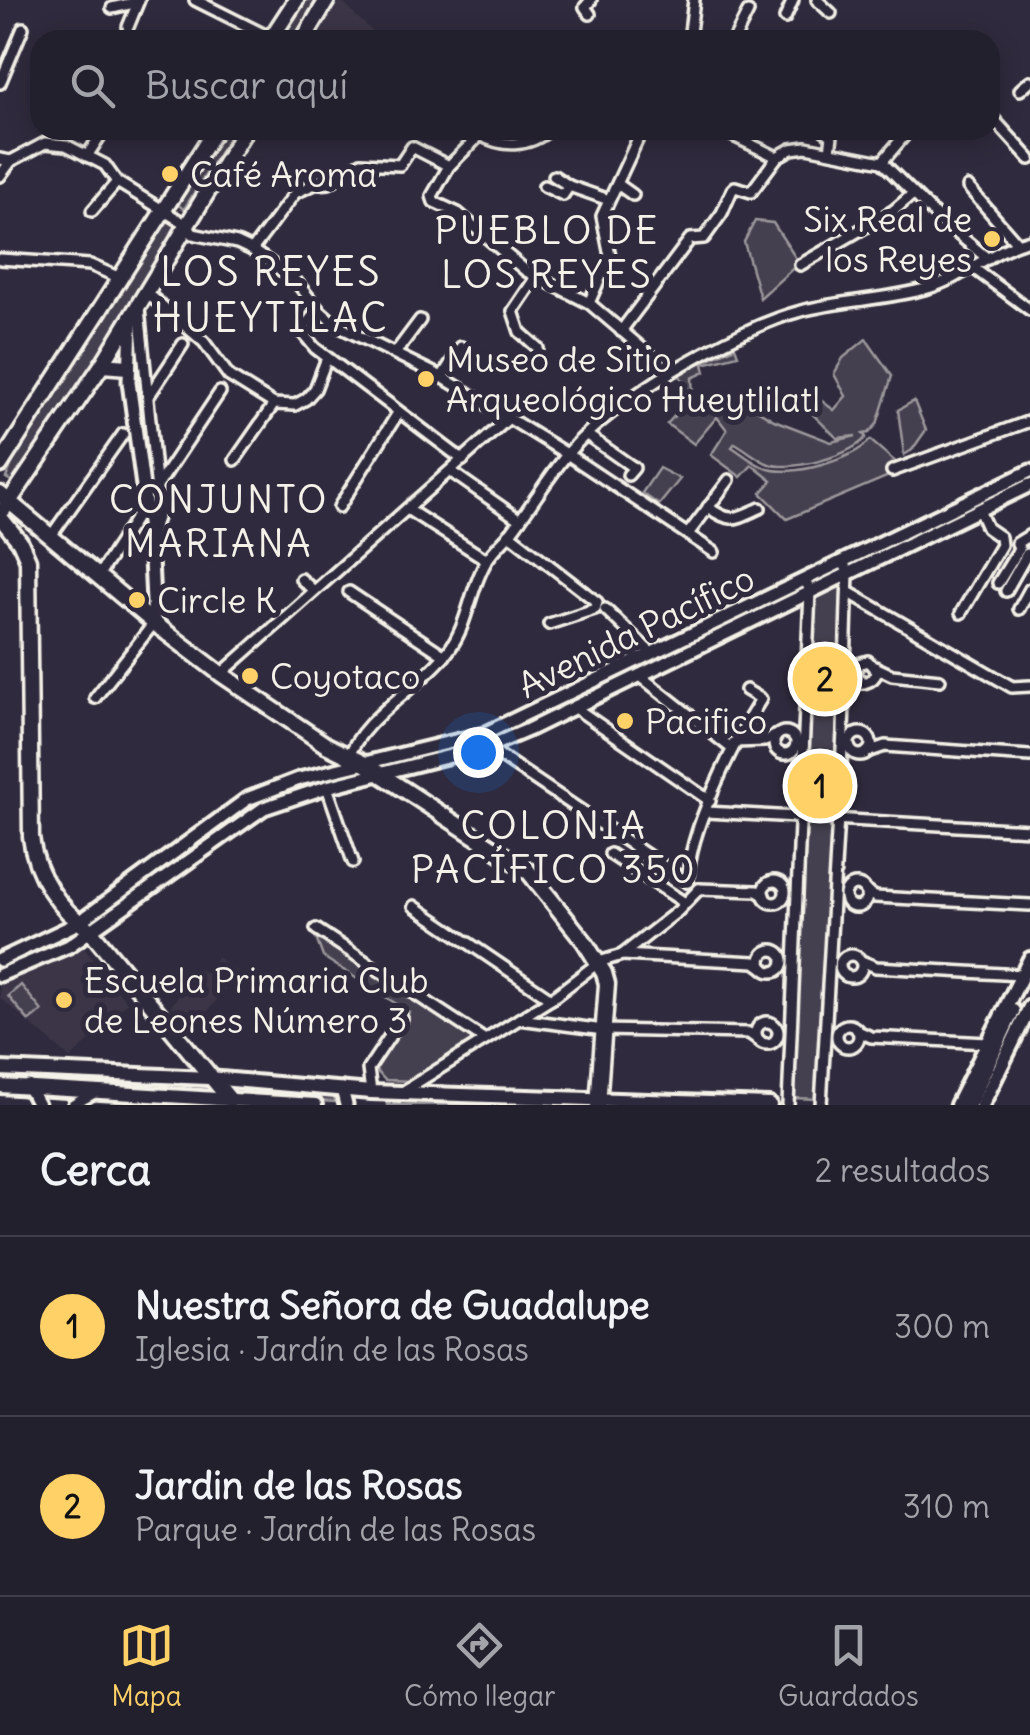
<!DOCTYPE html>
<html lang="es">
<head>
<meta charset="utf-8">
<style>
	:root { --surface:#23202e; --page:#2f2d3a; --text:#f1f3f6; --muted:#a3a3aa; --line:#403e4a; --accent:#ffd166 }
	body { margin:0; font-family:Delius,sans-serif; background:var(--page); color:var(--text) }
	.you { position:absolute; left:478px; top:752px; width:35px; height:35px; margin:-25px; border:8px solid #fff; border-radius:50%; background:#1a73e8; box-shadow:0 0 0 15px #1a73e833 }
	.badge { display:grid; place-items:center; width:65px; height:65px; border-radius:50%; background:var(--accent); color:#111; font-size:32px; font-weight:700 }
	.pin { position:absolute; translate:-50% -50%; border:5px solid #fff; box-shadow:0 2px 10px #0006 }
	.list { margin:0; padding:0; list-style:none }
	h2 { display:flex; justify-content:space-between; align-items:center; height:130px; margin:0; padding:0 40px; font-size:42px }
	h2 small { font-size:32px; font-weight:400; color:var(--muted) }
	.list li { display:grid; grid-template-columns:65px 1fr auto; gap:30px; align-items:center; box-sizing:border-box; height:180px; padding:0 40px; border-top:2px solid var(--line) }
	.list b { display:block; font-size:38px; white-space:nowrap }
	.list p { margin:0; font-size:32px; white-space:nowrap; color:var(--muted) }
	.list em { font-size:32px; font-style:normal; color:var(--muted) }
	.icon { flex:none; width:55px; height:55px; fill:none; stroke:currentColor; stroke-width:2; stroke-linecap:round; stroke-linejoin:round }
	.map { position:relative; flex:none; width:1030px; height:1105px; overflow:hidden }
	.search { position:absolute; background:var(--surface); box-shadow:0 5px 25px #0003; left:30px; right:30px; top:30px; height:110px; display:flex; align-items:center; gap:25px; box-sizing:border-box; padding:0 35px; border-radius:30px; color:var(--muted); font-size:38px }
	.sheet { height:490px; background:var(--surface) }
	nav { display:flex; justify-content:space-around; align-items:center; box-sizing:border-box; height:140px; border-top:2px solid var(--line); background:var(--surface); font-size:28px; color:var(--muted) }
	nav a { display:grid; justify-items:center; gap:5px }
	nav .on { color:var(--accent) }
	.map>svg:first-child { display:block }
	.built { fill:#3b3647 }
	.green { fill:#454050; stroke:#9c989c; stroke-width:2.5 }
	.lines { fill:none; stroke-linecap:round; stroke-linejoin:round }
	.minor-casing { stroke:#f4f1e8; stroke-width:16 }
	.tertiary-casing { stroke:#f4f1e8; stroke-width:19 }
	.secondary-casing { stroke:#f4f1e8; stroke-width:20 }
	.primary-casing { stroke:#f4f1e8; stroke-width:21 }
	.minor { stroke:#2f2a3d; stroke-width:9 }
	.tertiary { stroke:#2f2a3d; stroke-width:11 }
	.secondary { stroke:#2f2a3d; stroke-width:12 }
	.primary { stroke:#2f2a3d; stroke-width:14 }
	.poi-dot { fill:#ffd166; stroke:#2f2a3d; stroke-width:4 }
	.labels { text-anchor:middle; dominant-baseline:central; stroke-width:10; stroke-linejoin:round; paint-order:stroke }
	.poi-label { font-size:35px; fill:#f4f1e8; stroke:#2f2a3d; text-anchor:start }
	.street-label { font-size:35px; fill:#f4f1e8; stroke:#2f2a3d }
	.neighbourhood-label { font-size:38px; letter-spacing:2.5px; fill:#f4f1e8; stroke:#2f2a3d }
	.quarter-label { font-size:40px; letter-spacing:2.5px; fill:#f4f1e8; stroke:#2f2a3d }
</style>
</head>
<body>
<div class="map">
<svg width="1030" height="1105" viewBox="0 0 1030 1105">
	<rect width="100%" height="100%" fill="#2f2a3d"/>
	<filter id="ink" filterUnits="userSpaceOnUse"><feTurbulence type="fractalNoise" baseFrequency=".01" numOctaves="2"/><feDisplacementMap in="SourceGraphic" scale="20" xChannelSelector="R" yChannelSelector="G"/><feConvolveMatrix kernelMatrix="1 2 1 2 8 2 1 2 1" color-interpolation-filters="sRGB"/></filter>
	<g filter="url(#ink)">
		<!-- built -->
		<g class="built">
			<path d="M 331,0 L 340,0 L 381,40 L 317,40 L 312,32 Z"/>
			<path d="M 80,943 L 127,1002 L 111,1023 L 70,1058 L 0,998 L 0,984 L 50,961 Z"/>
			<path d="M 217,957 L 237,972 L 193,1032 L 171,1006 L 198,969 L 205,973 Z"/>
		</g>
		<!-- green -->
		<g class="green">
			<path d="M 301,0 L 319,0 L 293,40 L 277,40 Z"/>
			<path d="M 222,130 L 233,131 L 184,209 L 175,203 Z"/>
			<path d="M 167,218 L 176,223 L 175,230 L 118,326 L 27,468 L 13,482 L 6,478 L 16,454 Z"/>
			<path d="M 755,221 L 773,223 L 799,263 L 760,298 L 744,242 Z"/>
			<path d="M 137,334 L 153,473 L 153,492 L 144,492 L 131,345 Z"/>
			<path d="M 866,339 L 892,376 L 877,424 L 869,433 L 863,434 L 866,437 C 852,456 791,472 769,464 C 758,460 746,449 735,443 L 732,447 C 743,454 754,464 766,468 C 790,478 854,460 870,440 L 899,465 L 908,468 L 787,519 L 761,493 L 772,481 L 752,465 L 741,477 L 711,455 L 727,430 L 717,417 L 694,444 L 667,424 L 678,412 L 692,410 L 690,399 L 711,406 L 732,395 L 774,420 L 831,442 L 856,436 L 837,438 L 802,404 L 811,393 L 834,410 L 846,396 L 834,374 L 843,358 Z"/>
			<path d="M 735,347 L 738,355 L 703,364 L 705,372 L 692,378 L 693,397 L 678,373 Z"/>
			<path d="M 914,401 L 926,430 L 912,450 L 904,455 L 898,410 Z"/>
			<path d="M 659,468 L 680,479 L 659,505 L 642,493 Z"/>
			<path d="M 845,580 L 840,761 L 805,761 L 811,598 Z"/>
			<path d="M 804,588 L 571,704 L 583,693 Z"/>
			<path d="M 558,706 L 560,710 L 488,740 L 384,767 L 487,736 Z"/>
			<path d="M 332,776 L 260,803 L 98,920 L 95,918 L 258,800 L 299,784 Z"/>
			<path d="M 801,823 L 836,824 L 818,1099 L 792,1098 Z"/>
			<path d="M 314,933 L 481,1039 L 415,1081 L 385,1080 L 373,1067 L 409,1012 L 323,957 Z"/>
			<path d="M 21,985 L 42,1011 L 29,1021 L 8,996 Z"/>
			<path d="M 0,1073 L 188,1081 L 192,1092 L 0,1084 Z"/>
			<path d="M 236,1084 L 333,1091 L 335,1102 L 248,1097 Z"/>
			<path d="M 386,1096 L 540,1104 L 387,1105 Z"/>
		</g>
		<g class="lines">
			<!-- minor casing -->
			<g class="minor-casing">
				<g id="minor">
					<path d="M 195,0 L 271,38"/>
					<path d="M 817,0 L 831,13"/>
					<path d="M 112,8 L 138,2"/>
					<path d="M 590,14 L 585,7 L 591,0"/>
					<path d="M 785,18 L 793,0"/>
					<path d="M 128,27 L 139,0"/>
					<path d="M 689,40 L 694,0"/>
					<path d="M 734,40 L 748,12"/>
					<path d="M 0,83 L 23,28"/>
					<path d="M 1020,90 L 1030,81"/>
					<path d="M 990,115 L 1030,159"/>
					<path d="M 721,130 L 777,157 L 791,149 L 806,147 L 882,162 L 936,216 L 988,259"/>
					<path d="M 824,130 L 832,136 L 830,151"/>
					<path d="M 87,156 L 104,130"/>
					<path d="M 0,159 L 11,161 L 45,143 L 66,145 L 105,165 L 117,182 L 187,225 L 193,234 L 237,243 L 252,250 L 295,280 L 318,309 L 336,325 L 442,377 L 567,454 L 714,552"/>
					<path d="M 882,162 L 909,130"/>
					<path d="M 449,166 L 432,196 L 434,202 L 458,213 L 526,271 L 589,303 L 670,372"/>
					<path d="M 0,176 L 11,161"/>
					<path d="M 554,176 L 569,186 L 609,200"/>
					<path d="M 619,185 L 633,195"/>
					<path d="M 544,186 L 563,195 L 569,186"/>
					<path d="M 968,187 L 1017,243"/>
					<path d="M 92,211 L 117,182"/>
					<path d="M 252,250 L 295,193 L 315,184 L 329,183 L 361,163 L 400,165 L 412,147 L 449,166 L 480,135 C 502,147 528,148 549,130"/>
					<path d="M 0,259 L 90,265 L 120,278"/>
					<path d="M 800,265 L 893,211 L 913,194"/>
					<path d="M 972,267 L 1030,310"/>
					<path d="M 536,277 L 513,311 L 520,332 L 538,348"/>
					<path d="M 147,293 L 204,342 L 229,376 L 274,404 L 295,405 L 306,399 L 315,389 L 327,358"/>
					<path d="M 589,303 L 610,256 L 602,216 L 642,130"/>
					<path d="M 139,308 L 159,512 L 151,535"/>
					<path d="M 318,309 L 301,331 L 315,348 L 463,460"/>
					<path d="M 621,331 L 690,239 L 704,238 L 722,213 L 732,190 L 735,187 L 751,192 L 777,157"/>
					<path d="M 396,352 L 420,320"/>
					<path d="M 442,377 L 461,347"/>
					<path d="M 150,394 L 183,344"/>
					<path d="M 587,435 L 634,468 L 628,475"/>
					<path d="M 235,460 L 274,404"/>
					<path d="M 450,471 L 520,520"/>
					<path d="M 892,471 L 1030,421"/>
					<path d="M 156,488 L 220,392"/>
					<path d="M 339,507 L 398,413"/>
					<path d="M 708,507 C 731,524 735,519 760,508"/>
					<path d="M 407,509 L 487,560"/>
					<path d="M 509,534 L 597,602 L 595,609 L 549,624"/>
					<path d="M 688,534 L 729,480"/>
					<path d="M 51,536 L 123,434"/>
					<path d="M 1019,549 L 1017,543 L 1030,535"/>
					<path d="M 98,576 L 135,519"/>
					<path d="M 301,579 L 314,591"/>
					<path d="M 998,583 L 1019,549"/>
					<path d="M 1006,591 L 1027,554"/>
					<path d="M 349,592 L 445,656"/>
					<path d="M 848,592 L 1012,687 L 1030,686"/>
					<path d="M 605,609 L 651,653"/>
					<path d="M 1019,609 L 1030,589"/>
					<path d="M 961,613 L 1001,545 L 1000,537 L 987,528 L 979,510"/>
					<path d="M 875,667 L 892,675 L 940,680"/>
					<path d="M 221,674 L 509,418"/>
					<path d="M 639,675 L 731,748"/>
					<path d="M 844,683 C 857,683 872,686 877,672 L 868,661 L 858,664 L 855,675 L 864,683"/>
					<path d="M 95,698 L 154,623"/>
					<path d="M 574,707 L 710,801"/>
					<circle cx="785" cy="743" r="11"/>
					<circle cx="860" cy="744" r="11"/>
					<path d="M 734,742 L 765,741 L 775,736"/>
					<path d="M 490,746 L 500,756 L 687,882"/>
					<path d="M 867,752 L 885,746 L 1030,756"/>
					<path d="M 348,760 C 360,717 422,687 449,650 C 469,623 470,587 487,560 C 494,549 504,541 512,531 C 530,507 546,481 565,457 C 607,403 735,328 801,311 C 842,300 887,300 928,288 C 965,277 993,249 1030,240"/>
					<path d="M 327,787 L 353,862"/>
					<path d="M 706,812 L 1030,830"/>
					<path d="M 610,854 L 685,903"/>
					<circle cx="774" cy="892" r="11"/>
					<path d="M 688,882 C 687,833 734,742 761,699 L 746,690"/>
					<circle cx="856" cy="896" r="11"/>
					<path d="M 699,889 L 757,891 L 764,895"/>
					<path d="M 866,891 L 875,897 L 1030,905"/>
					<path d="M 414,906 L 551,999"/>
					<path d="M 316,929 L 485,1040"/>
					<circle cx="772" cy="961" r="11"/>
					<path d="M 622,955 L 755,962 L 765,969"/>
					<circle cx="851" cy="966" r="11"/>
					<path d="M 861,961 L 876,967 L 1021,975"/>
					<path d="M 519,1019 L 604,1030 L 749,1033 L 760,1041"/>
					<circle cx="767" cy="1033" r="11"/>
					<circle cx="848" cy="1036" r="11"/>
					<path d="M 858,1031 L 871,1037 L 988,1043"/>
					<path d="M 371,1092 L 368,1069 L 402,1018"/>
					<path d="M 402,1092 L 551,999 L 599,962 L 622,955 L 678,911 L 699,889"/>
					<path d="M 73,1105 L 96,1092"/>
					<path d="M 788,1105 L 810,591 L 805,580"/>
					<path d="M 821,1105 L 843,732 L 848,572 L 843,562"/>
				</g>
			</g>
			<!-- tertiary casing -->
			<g class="tertiary-casing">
				<g id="tertiary">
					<path d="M 131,319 L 129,382 L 150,538 L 154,623"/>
					<path d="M 0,960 L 78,923 L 247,799 L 299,779 L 484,734 L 1030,471"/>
					<path d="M 0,975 L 69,946 L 264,808 L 327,787 L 490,746 L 528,730 L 1030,485"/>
					<path d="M 28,1086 L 38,1105"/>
					<path d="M 342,1089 L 346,1105"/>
				</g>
			</g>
			<!-- secondary casing -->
			<g class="secondary-casing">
				<g id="secondary">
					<path d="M 0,1069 L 209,1078 L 371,1092 L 770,1105"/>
					<path d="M 0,1086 L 315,1105"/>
					<path d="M 957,1105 L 1030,959"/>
					<path d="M 969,1105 L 1013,1011"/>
					<path d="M 982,1105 L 1030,1007"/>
				</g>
			</g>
			<!-- primary casing -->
			<g class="primary-casing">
				<g id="primary">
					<path d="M 270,40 L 296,0"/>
					<path d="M 303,40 L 327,0"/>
					<path d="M 102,365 L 128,367"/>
					<path d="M 0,465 L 215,130"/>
					<path d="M 0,494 L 154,623 L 221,674 L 326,745 L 365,764 L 528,871 L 584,941 L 604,973 L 607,984 L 598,1105"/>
					<path d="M 4,509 L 102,365 L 245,130"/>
					<path d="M 0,517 L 20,542 L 28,560 L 31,837 C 35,874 59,910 90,930 L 230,1100"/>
				</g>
			</g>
			<!-- minor -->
			<use href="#minor" class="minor"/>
			<!-- tertiary -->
			<use href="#tertiary" class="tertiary"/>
			<!-- secondary -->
			<use href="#secondary" class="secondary"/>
			<!-- primary -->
			<use href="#primary" class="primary"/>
		</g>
	</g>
	<!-- markers -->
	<g class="poi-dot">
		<circle cx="170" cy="174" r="10"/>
		<circle cx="992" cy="239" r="10"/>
		<circle cx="426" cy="379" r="10"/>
		<circle cx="137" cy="600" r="10"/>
		<circle cx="250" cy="676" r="10"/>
		<circle cx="625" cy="721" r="10"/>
		<circle cx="64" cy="1000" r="10"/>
	</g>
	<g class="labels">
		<!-- poi labels -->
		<g class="poi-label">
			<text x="190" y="174">Café Aroma</text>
			<text x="972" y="219" text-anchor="end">Six Real de<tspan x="972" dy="40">los Reyes</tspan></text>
			<text x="446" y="359">Museo de Sitio<tspan x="446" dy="40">Arqueológico Hueytlilatl</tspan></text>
			<text x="157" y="600">Circle K</text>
			<text x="270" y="676">Coyotaco</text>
			<text x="645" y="721">Pacifico</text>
			<text x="84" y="980">Escuela Primaria Club<tspan x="84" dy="40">de Leones Número 3</tspan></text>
		</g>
		<!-- street labels -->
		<g class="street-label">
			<text transform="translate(636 631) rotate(-26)">Avenida Pacífico</text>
		</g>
		<!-- neighbourhood labels -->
		<g class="neighbourhood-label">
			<text x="547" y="230">PUEBLO DE<tspan x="547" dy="44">LOS REYES</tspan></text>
			<text x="219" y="499">CONJUNTO<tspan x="219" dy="44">MARIANA</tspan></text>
			<text x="554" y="825">COLONIA<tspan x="554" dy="44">PACÍFICO 350</tspan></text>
		</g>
		<!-- quarter labels -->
		<g class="quarter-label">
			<text x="271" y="272">LOS REYES<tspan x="271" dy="46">HUEYTILAC</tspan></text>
		</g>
	</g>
</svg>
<div class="you"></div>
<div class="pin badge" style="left:820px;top:786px">1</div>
<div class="pin badge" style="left:825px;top:679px">2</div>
<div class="search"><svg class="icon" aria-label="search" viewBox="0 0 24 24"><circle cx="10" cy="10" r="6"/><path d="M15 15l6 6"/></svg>Buscar aquí</div>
</div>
<section class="sheet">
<h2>Cerca<small>2 resultados</small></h2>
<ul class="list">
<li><span class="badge">1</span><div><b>Nuestra Señora de Guadalupe</b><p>Iglesia · Jardín de las Rosas</p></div><em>300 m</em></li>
<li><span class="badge">2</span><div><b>Jardin de las Rosas</b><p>Parque · Jardín de las Rosas</p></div><em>310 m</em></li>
</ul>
</section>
<nav>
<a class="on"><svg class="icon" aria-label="map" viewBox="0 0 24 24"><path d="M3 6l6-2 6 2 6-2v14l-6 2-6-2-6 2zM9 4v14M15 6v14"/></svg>Mapa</a>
<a><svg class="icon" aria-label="directions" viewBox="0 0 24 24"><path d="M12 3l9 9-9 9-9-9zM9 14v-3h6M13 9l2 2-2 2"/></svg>Cómo llegar</a>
<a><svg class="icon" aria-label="saved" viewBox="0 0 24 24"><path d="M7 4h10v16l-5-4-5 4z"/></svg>Guardados</a>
</nav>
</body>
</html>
